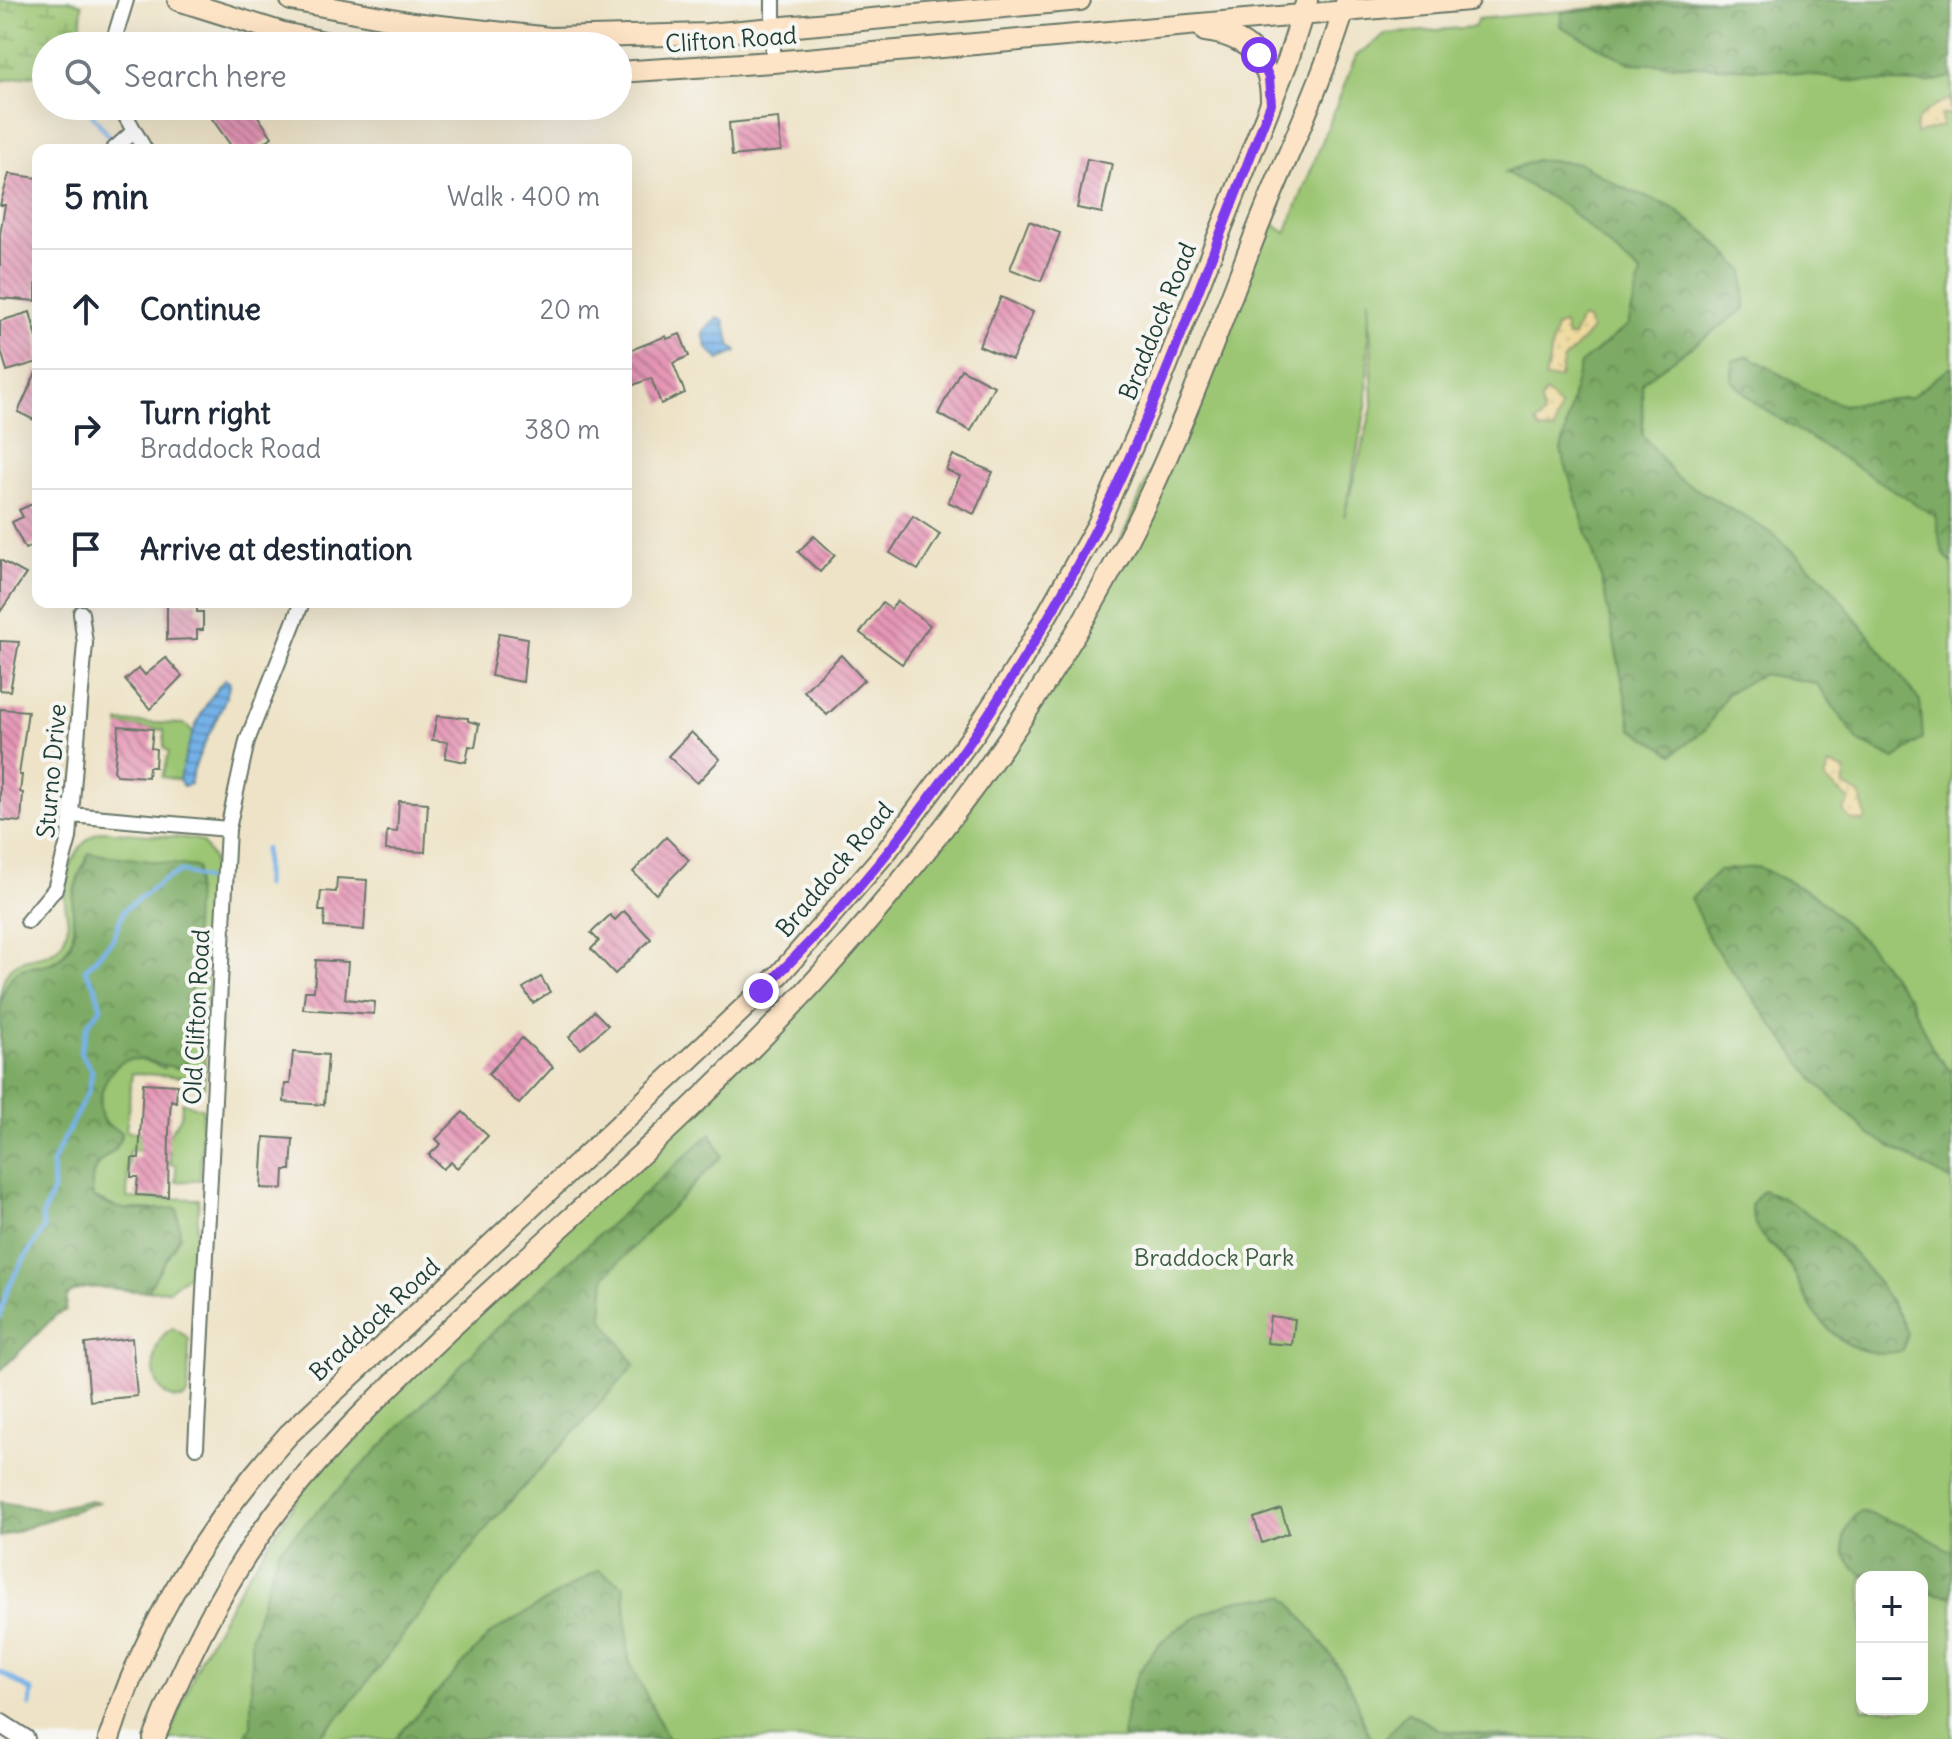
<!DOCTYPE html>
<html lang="en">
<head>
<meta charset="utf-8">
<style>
	:root { --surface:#fff; --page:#f6f6f7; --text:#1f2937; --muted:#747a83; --line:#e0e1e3 }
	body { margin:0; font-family:Delius,sans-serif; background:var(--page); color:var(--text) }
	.controls { position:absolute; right:24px; bottom:24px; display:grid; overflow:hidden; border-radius:16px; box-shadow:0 8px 32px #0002 }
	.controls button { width:72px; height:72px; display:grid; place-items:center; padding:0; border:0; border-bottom:2px solid var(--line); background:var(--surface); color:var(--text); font:40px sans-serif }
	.stop { position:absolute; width:24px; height:24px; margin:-18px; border:6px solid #7c3aed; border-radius:50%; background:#fff }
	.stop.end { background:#7c3aed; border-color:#fff; box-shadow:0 2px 8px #0008 }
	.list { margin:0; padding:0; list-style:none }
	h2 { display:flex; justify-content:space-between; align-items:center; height:104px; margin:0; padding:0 32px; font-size:34px }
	h2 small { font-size:26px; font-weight:400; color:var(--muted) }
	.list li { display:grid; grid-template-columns:52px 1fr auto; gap:24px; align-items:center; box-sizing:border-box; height:120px; padding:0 32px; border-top:2px solid var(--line) }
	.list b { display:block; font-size:30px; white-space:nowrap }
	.list p { margin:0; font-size:26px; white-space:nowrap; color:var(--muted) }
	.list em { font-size:26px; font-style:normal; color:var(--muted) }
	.icon { flex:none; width:44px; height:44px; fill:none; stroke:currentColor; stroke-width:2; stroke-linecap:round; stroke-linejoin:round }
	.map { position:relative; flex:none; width:1952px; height:1739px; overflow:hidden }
	.search { position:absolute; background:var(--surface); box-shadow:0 8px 32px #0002; left:32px; top:32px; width:600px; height:88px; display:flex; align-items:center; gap:20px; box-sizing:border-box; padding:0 28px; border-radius:44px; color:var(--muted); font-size:30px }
	.panel { position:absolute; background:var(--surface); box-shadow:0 8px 32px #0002; left:32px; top:144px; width:600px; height:464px; border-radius:16px }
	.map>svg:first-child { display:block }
	.green { fill:#9cc673; stroke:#5e8254; stroke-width:2; fill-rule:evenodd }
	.forest { fill:url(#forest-crowns); stroke:#4e744c; stroke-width:2 }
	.wetland { fill:url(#wetland-marsh); stroke:#5e8254; stroke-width:2 }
	.sand { fill:url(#sand-dots); stroke:#868c69; stroke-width:2 }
	.water { fill:url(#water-rules); stroke:#4a778e; stroke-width:2 }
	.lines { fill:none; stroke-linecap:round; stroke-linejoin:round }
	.stream { stroke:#75b1e7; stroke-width:5 }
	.building { fill:url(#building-back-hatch) }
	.minor-casing { stroke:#677767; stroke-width:18 }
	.tertiary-casing { stroke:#677767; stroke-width:22 }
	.secondary-casing { stroke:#677767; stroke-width:24 }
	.minor { stroke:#fff; stroke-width:14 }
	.tertiary { stroke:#fff; stroke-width:18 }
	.secondary { stroke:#fee4c6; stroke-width:20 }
	.route { stroke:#7c3aed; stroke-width:10 }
	.labels { text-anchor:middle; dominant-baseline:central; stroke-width:8; stroke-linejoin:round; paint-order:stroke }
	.street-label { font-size:24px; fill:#1f3d34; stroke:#f6f6f2 }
	.park-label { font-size:24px; fill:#3e5f44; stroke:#f6f6f2 }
</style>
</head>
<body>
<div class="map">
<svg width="1952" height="1739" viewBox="0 0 1952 1739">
	<defs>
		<pattern id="forest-crowns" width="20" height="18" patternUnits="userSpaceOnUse" patternTransform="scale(2)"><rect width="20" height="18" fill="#7dab65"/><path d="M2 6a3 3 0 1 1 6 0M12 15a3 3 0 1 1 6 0" fill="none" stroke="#668c54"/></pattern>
		<pattern id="wetland-marsh" width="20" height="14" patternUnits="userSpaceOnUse" patternTransform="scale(2)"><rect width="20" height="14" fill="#9cc673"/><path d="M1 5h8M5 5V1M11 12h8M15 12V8" fill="none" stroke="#7fa25f"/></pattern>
		<pattern id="sand-dots" width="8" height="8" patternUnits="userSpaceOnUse" patternTransform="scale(2)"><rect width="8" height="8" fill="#eeda9e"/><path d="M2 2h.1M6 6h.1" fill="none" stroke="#ccbc89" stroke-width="1.8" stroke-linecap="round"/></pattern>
		<pattern id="water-rules" width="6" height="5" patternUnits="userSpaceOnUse" patternTransform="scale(2)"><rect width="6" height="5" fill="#75b1e7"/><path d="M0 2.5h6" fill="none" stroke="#5f91bc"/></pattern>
		<pattern id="building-back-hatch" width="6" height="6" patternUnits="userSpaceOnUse" patternTransform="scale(2)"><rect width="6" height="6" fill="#e597b6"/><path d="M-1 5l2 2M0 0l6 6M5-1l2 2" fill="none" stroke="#b97c95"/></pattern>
	</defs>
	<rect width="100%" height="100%" fill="#f6f6f2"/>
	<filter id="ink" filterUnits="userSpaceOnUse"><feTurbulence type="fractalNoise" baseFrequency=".0125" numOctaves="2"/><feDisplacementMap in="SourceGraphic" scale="16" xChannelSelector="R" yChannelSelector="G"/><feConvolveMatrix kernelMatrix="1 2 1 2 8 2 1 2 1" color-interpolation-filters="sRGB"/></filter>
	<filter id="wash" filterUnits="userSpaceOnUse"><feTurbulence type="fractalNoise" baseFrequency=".006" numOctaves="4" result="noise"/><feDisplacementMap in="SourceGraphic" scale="32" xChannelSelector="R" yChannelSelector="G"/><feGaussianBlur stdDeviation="1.8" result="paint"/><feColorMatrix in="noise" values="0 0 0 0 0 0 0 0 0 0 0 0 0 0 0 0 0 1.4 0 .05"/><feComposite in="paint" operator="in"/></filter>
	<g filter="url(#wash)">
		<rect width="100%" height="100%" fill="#eee3c7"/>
		<!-- green -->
		<g class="green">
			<path d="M 1676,0 L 1952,0 L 1952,1739 L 168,1739 L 201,1656 L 243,1582 L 332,1446 L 842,952 L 1016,730 L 1093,604 L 1263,216 L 1286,233 L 1356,56 L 1386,34 L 1474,27 L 1478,19 ZM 1369,296 L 1373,404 L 1344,517 L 1367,402 ZM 1862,1577 L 1922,1577 L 1922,1709 L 1862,1709 Z"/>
			<path d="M 119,722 L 184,724 C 204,737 190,762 184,781 L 162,777 L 169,752 L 164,748 L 164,730 L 119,726 Z"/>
			<path d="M 103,831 L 194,839 L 202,842 L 213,859 L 204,1087 L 185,1086 L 184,1077 L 132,1073 L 126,1131 L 168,1136 L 181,1117 L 182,1102 L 203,1109 L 200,1180 L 176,1182 L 176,1165 L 170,1164 L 170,1151 L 129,1150 L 127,1198 L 199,1199 L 194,1271 L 169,1290 L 147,1291 L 180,1236 L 177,1209 L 120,1209 L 93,1197 C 89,1173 95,1162 116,1149 L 113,1129 L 100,1117 C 98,1099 105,1065 125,1058 C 136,1054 153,1064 164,1068 L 89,854 C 82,869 73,884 73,902 C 72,919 78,933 66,950 C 44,982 14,944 0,1006 C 0,934 53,977 66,933 C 70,922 66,913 65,902 C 63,876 78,837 103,831 Z"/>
			<path d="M 173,1328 L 189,1338 L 188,1394 L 183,1399 C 147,1402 145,1341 173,1328 Z"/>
		</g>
		<!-- forest -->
		<g class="forest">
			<path d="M 1719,0 L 1952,0 L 1952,77 L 1927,83 L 1848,81 L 1781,70 L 1630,63 L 1560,26 L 1562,12 Z"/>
			<path d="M 1536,160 L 1580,163 L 1621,187 L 1671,207 L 1709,235 L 1744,271 L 1745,309 L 1642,382 L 1643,435 L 1676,477 L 1772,533 L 1827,582 L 1920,701 L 1923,738 L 1895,759 L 1859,742 L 1816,683 L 1762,674 L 1727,694 L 1706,729 L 1673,754 L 1632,729 L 1602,581 L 1561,451 L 1580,364 L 1628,325 L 1641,274 L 1566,207 L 1505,172 Z"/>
			<path d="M 1749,356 L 1814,394 L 1843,405 L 1911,397 L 1952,366 L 1952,564 L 1943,553 L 1935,516 L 1756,404 L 1732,381 L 1732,361 Z"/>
			<path d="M 89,853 L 197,867 L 187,1069 C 150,1067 121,1039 103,1088 C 99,1100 98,1113 105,1124 L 121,1132 C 121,1163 85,1149 93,1197 C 117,1214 148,1211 177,1208 L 180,1236 L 147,1291 C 120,1293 88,1279 67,1296 L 66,1310 L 57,1314 L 0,1371 L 0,1006 C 14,944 39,983 65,953 C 79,936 71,918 73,900 C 75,883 82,869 89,853 Z"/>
			<path d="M 1759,867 L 1815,895 L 1869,946 L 1909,998 L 1933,1050 L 1952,1073 L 1952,1181 L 1870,1135 L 1815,1081 L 1710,941 L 1691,899 L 1719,870 Z"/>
			<path d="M 711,1133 L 722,1156 L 605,1276 L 602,1317 L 635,1365 L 490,1524 L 342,1714 L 317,1739 L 244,1739 L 251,1726 L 251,1637 L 278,1551 L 510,1315 Z"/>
			<path d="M 1763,1190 C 1825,1213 1881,1275 1908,1334 L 1902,1351 C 1855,1361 1824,1333 1803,1293 C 1798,1283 1794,1269 1786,1260 C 1766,1237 1755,1239 1751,1205 Z"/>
			<path d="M 91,1500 L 98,1502 L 0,1537 L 0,1502 L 47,1510 Z"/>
			<path d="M 1861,1511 L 1913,1529 L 1952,1552 L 1952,1596 L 1922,1592 L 1922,1577 C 1906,1577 1880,1582 1866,1576 C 1836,1563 1838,1526 1861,1511 Z"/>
			<path d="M 599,1570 L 624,1586 L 629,1660 L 668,1739 L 395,1739 L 491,1633 Z"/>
			<path d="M 1285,1596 C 1310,1627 1336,1659 1354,1694 C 1362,1710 1360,1729 1375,1739 L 1123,1739 C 1125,1669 1164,1625 1229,1603 C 1246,1597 1267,1598 1285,1596 Z"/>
			<path d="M 1407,1712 L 1440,1730 L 1524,1739 L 1384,1739 Z"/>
		</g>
		<!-- wetland -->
		<path class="wetland" d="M 0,0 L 70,0 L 82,4 L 80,46 L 46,46 L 46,73 L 0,81 Z"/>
		<!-- sand -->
		<g class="sand">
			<path d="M 1949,99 L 1952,114 L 1941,115 L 1942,126 L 1916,134 C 1912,113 1935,107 1949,99 Z"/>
			<path d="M 1581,318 L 1589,321 L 1591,331 L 1563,361 L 1560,378 L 1545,379 L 1556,326 L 1564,324 L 1567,337 L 1573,337 Z"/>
			<path d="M 1546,392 L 1560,407 L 1554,431 L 1540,430 L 1536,423 L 1544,415 L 1540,401 Z"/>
			<path d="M 1829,764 L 1846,771 L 1843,785 L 1860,795 L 1866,818 L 1863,822 L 1851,820 L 1843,811 L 1850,800 L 1825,780 Z"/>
		</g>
		<!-- water -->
		<g class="water">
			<path d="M 717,318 L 724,320 L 731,346 L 737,352 L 719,360 L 707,348 L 703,332 Z"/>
			<path d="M 225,679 L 230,683 C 222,718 197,748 190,784 L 183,786 L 179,780 C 188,743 199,707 225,679 Z"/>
		</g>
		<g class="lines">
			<!-- stream -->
			<g class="stream">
				<path d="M 86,106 L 110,138"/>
				<path d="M 265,849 L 265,886"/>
				<path d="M 0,1317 C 5,1284 26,1256 44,1229 L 42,1218 L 53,1190 L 52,1163 L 89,1089 L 92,1071 L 80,1052 L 88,1024 L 101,1008 L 95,986 L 85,970 L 113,939 L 124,910 L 162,881 L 182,871 L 205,879"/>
				<path d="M 0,1672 L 32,1691 L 30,1705"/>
			</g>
		</g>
		<g id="blocks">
			<!-- building -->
			<g class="building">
				<path d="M 203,106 L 251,106 L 272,137 L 254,150 L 234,150 Z"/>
				<path d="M 778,118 L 781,151 L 732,156 L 729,123 Z"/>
				<path d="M 1087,159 L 1112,164 L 1102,213 L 1077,208 Z"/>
				<path d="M 9,174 L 38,178 L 36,301 L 0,298 L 0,234 L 5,205 L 0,205 Z"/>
				<path d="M 1029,221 L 1060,233 L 1041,281 L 1010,269 Z"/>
				<path d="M 1001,297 L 1033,312 L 1012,360 L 979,346 Z"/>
				<path d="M 30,312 L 38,341 L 38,362 L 7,371 L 0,347 L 0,321 Z"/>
				<path d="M 680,334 L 689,356 L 673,363 L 685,393 L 661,404 L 651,378 L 626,388 L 626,352 L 666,336 L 667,339 Z"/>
				<path d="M 38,368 L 38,422 L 18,412 Z"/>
				<path d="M 961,369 L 994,386 L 971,431 L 938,414 Z"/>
				<path d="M 953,455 L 993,472 L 974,514 L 948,502 L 960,476 L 946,470 Z"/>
				<path d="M 32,504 L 35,511 L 38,510 L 38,550 L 35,544 L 25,549 L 12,522 L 23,517 L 19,510 Z"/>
				<path d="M 913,516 L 940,534 L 918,570 L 890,553 Z"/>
				<path d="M 814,536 L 835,555 L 820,572 L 798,552 Z"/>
				<path d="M 0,560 L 26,574 L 0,612 Z"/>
				<path d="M 897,601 L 930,625 L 902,664 L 860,633 L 882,603 L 891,609 Z"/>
				<path d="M 167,602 L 197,602 L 197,612 L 203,612 L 203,630 L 197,630 L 197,639 L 167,640 Z"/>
				<path d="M 499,633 L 527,638 L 523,682 L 491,676 Z"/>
				<path d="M 0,641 L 19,642 L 10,691 L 0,690 Z"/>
				<path d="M 841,655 L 864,680 L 827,715 L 804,691 Z"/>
				<path d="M 166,658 L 182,676 L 150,709 L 125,680 L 139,668 L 145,675 Z"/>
				<path d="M 0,709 L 28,711 L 19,775 L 22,775 L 20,792 L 23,793 L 21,822 L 0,820 Z"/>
				<path d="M 437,716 L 468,718 L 468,721 L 479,724 L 475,747 L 469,746 L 466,762 L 445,758 L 448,742 L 432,740 Z"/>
				<path d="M 119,726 L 153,729 L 151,748 L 156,749 L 155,767 L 149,767 L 148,777 L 117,775 L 114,771 Z"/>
				<path d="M 691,732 L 720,759 L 697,783 L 668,756 Z"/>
				<path d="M 399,801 L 428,803 L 425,852 L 386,850 L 387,831 L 397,832 Z"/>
				<path d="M 666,837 L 689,860 L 656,894 L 633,872 Z"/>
				<path d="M 337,878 L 367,880 L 364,930 L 324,927 L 325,911 L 319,911 L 321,891 L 336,892 Z"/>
				<path d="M 624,911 L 651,939 L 615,974 L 591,949 L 599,941 L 591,933 L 610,915 L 615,920 Z"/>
				<path d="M 316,960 L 348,962 L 345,999 L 375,1002 L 374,1014 L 303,1009 L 305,991 L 314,991 Z"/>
				<path d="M 541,977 L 550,992 L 533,1003 L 523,988 Z"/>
				<path d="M 594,1011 L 608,1025 L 581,1049 L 569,1037 Z"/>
				<path d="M 522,1038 L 553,1067 L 519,1104 L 488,1074 Z"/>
				<path d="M 293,1052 L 328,1055 L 324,1105 L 284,1102 L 285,1084 L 290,1084 Z"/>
				<path d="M 143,1083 L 177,1085 L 176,1102 L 171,1100 L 169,1129 L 168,1197 L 136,1195 L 138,1177 L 131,1177 L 132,1158 L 139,1158 Z"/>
				<path d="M 463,1112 L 488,1136 L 457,1168 L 451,1162 L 443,1169 L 429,1155 L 441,1144 L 436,1139 Z"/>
				<path d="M 264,1137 L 293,1139 L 291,1170 L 284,1170 L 283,1189 L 261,1188 Z"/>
				<path d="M 1270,1316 L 1295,1319 L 1292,1345 L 1267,1343 Z"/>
				<path d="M 132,1338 L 137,1396 L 90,1401 L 85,1344 Z"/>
				<path d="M 1281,1509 L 1289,1533 L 1262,1543 L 1254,1518 Z"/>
			</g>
		</g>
	</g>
	<g filter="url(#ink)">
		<use href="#blocks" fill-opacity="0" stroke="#677767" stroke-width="2"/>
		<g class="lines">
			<!-- minor casing -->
			<g class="minor-casing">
				<g id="minor">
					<path d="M 112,46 L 126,0"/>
					<path d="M 773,62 L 773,0"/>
					<path d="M 120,106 L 145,150"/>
					<path d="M 113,150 L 132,133"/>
					<path d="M 71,815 L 228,829"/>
					<path d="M 28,921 L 55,889 L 69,838 L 85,643 L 81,613"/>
					<path d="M 196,1447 L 228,829 L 247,741 L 302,602"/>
				</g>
			</g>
			<!-- tertiary casing -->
			<g class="tertiary-casing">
				<path id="tertiary" d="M 0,1723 L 25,1739"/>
			</g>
			<!-- secondary casing -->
			<g class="secondary-casing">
				<g id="secondary">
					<path d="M 178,0 L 283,33 L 342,46"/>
					<path d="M 291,0 L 413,23 L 550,38 L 708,34 L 1080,0"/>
					<path d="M 1205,31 C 1246,36 1271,58 1271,100"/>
					<path d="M 618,72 L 773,62 L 1469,0"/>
					<path d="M 109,1739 C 145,1624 209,1523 289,1434 L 780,974 L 886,852 L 974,734 L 1021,661 L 1098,524 L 1158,388 L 1288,60 L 1307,0"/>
					<path d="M 154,1739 C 182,1668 214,1602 257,1539 C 308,1465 373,1402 438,1340 C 550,1234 669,1135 775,1024 C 919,873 1045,706 1138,519 C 1184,426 1219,327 1257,230 C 1287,154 1324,79 1347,0"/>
				</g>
			</g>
			<!-- minor -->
			<use href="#minor" class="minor"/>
			<!-- tertiary -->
			<use href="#tertiary" class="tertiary"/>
			<!-- secondary -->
			<use href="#secondary" class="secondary"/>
		</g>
	</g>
	<g class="lines" filter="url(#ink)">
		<!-- route -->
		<path class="route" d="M 761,991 C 894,864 1018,687 1099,523 C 1165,388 1215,244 1271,104 L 1269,78 L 1259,55"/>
	</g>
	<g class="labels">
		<!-- street labels -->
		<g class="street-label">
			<text transform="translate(731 39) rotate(-4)">Clifton Road</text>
			<text transform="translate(1157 321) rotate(-68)">Braddock Road</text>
			<text transform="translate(51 771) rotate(-85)">Sturno Drive</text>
			<text transform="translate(834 869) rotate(-50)">Braddock Road</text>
			<text transform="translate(196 1017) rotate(-87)">Old Clifton Road</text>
			<text transform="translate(374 1319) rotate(-43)">Braddock Road</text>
		</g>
		<!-- park labels -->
		<g class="park-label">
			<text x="1214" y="1257">Braddock Park</text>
		</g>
	</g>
</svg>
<div class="controls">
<button>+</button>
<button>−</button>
</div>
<div class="stop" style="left:1259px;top:55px"></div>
<div class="stop end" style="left:761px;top:991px"></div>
<div class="search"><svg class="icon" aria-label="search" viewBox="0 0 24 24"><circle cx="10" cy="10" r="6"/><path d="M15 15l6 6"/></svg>Search here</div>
<section class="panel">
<h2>5 min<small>Walk · 400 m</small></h2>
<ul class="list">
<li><svg class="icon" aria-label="ahead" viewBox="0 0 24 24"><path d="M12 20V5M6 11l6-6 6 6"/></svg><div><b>Continue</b></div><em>20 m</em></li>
<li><svg class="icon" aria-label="right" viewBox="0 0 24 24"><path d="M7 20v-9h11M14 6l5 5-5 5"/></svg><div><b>Turn right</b><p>Braddock Road</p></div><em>380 m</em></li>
<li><svg class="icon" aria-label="arrive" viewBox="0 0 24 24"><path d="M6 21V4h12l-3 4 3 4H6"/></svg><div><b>Arrive at destination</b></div></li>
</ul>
</section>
</div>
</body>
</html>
